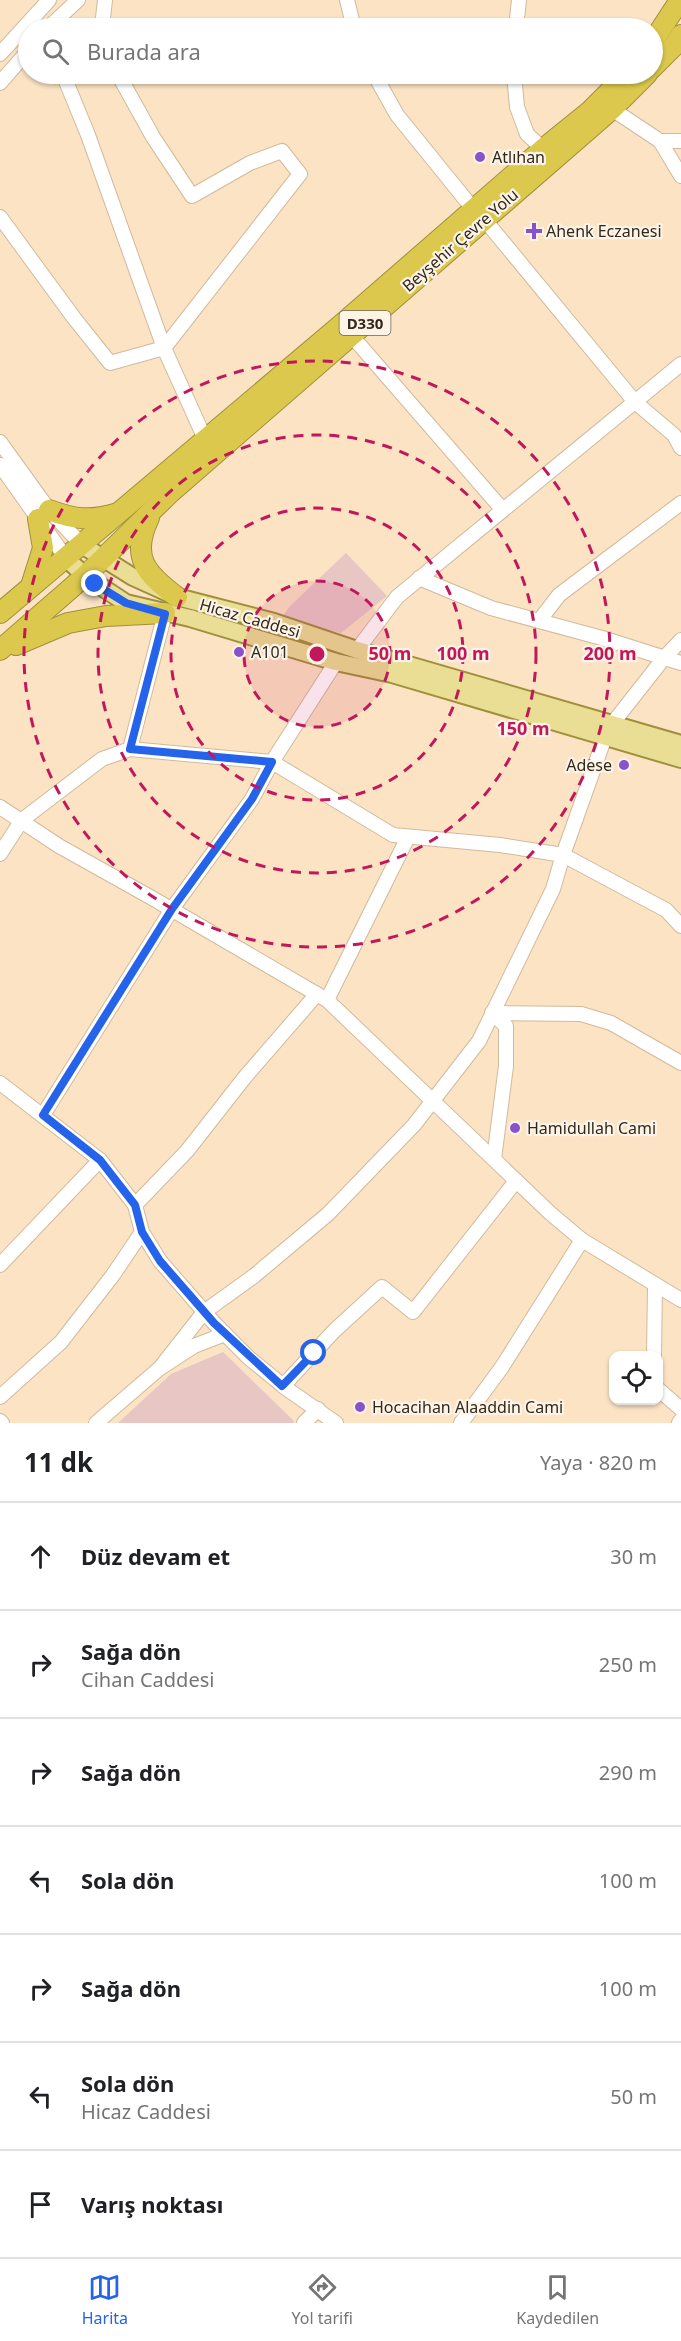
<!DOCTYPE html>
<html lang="tr">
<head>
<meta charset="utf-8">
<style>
	:root { --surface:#fff; --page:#f2f2f2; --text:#202124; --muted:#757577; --line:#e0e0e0; --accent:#2563eb }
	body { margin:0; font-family:"Noto Sans",sans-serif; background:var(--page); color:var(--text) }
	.controls { position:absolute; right:18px; bottom:18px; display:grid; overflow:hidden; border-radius:12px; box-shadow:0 2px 4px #0004 }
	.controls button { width:54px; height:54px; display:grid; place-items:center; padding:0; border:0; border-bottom:2px solid var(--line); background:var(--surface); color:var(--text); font:30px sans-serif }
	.stop { position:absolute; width:18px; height:18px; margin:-14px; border:4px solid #2563eb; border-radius:50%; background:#fff }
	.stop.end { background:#2563eb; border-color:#fff; box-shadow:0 2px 6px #0008 }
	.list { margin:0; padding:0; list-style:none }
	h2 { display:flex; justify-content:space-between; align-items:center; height:78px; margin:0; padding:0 24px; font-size:26px }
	h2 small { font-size:20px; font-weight:400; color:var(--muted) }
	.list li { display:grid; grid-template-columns:39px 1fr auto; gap:18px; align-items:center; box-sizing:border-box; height:108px; padding:0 24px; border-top:2px solid var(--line) }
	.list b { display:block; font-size:22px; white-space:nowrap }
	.list p { margin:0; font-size:20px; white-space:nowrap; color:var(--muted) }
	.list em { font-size:20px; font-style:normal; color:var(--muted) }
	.icon { flex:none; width:33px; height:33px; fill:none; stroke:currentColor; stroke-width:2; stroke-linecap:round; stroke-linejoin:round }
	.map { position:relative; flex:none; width:681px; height:1423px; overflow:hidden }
	.search { position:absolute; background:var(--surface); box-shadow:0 2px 4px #0004; left:18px; right:18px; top:18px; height:66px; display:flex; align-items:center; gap:15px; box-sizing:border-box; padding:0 21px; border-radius:33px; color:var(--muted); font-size:22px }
	.sheet { height:834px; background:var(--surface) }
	nav { display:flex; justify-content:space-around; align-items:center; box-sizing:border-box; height:84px; border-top:2px solid var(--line); background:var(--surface); font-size:16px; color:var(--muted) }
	nav a { display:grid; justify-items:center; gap:3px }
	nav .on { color:var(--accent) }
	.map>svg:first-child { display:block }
	.green { fill:#e8c6c4 }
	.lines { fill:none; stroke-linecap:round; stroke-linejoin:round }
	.minor-casing { stroke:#d1ba9c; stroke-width:16 }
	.major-casing { stroke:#a0903c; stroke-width:20 }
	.highway-casing { stroke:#a0903c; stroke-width:22 }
	.minor { stroke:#fff; stroke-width:14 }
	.major { stroke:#e9de94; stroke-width:16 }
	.highway { stroke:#dbc84d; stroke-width:20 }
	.route { stroke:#2563eb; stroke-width:8 }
	.ring { fill:none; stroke:#c2185b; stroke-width:3; stroke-dasharray:10 8 }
	.poi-dot { fill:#8852ca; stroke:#fdf3e7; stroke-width:2 }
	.labels { text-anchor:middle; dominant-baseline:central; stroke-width:4.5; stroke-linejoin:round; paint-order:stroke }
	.shield { fill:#fdf3e7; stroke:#6f665a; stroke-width:1.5 }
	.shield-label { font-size:15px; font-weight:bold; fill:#32291d }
	.poi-label { font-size:16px; fill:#32291d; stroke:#fdf3e7; text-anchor:start }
	.street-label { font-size:16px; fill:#32291d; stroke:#fdf3e7 }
	.centre { fill:#c2185b; stroke:#fdf3e7; stroke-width:3 }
	.ring-label { font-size:18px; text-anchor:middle; font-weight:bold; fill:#c2185b; stroke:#fdf3e7; stroke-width:4.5; stroke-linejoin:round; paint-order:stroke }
</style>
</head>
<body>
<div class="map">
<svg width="681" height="1423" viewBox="0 0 681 1423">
	<rect width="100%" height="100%" fill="#fbe3c4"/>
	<!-- green -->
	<g class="green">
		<path d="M 346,553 L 387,596 L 341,633 L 280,620 L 290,606 Z"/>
		<path d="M 223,1352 L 294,1421 L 293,1423 L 118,1423 L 171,1374 Z"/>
	</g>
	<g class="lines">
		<!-- minor casing -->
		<g class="minor-casing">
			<g id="minor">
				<path d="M 347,0 L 354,28"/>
				<path d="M 48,28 L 78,0"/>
				<path d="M 105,28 L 103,18 L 105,0"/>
				<path d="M 516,28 L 519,0"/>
				<path d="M 0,54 L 49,0"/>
				<path d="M 63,74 L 88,135 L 164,348 L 205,439"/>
				<path d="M 374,74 L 397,115 L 474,210"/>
				<path d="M 514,74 L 517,107 L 527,134 L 543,149"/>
				<path d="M 0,83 L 28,51"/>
				<path d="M 612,109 L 660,141 L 681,141"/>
				<path d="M 660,141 L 681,176"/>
				<path d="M 0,217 L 74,318 L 110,363 L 164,348 L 300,174 L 282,151 L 250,163 L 192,196 L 153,137 L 118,74"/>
				<path d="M 484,219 L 635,402 L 674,435 L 681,448"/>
				<path d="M 351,335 L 502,509"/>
				<path d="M 0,442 L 49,510 L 82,545"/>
				<path d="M 0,465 L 66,558"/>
				<path d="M 419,578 L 491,608 L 602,638 L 681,663"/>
				<path d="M 539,621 L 559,595 L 681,503"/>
				<path d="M 357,650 L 397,597 L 681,364"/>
				<path d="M 612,724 L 664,658 L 681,640"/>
				<path d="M 130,749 L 165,613"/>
				<path d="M 0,807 L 59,846 L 152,898 L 327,1000 L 550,1213 L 582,1240 L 681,1300"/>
				<path d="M 0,854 L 22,820 L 102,759 L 130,749 L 272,762 L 393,835 L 500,845 L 563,855 L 666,910 L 681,926"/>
				<path d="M 327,1000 L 408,837"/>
				<path d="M 492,1013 L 581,1014 L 611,1023 L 681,1063"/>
				<path d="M 492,1013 L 506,1026 L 506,1066 L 494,1159"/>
				<path d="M 0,1083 L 100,1160 L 135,1205 L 142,1232 L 160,1261 L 214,1323 L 249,1358 L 287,1389 L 336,1423"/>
				<path d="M 43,1115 L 172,909 L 252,799 L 272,762 L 336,662"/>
				<path d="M 135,1205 L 187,1151 L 245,1077 L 317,994"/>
				<path d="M 0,1265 L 100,1160"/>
				<path d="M 225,1334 L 194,1346 L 160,1368 L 204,1312 L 254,1276 L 328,1214 L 414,1125 L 479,1041 L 553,889 L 563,855 L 605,737"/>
				<path d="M 654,1356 L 655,1285"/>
				<path d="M 283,1386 L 334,1331 L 382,1287 L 413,1312 L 516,1181"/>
				<path d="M 658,1389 L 681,1409"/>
				<path d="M 0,1397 L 61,1342 L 113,1275 L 142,1232"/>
				<path d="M 0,1421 L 2,1423"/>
				<path d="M 96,1423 L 160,1368"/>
				<path d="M 304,1423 L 318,1409"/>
				<path d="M 461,1423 L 502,1367 L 582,1240"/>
				<path d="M 679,1423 L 681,1420"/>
			</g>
		</g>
		<!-- major casing -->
		<g class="major-casing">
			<g id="major">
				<path d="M 82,545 L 133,577 L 177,597 L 274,622 L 357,650 L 681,744"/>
				<path d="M 66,558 L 85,576 L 126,603 L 190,618 L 336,662 L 392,674 L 681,759"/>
			</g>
		</g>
		<!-- highway casing -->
		<g class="highway-casing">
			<g id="highway">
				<path d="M 652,43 L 680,0"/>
				<path d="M 652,68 L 674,46 L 681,35"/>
				<path d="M 49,510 C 76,520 90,521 118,513"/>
				<path d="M 149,518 C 130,557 146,574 177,597"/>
				<path d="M 31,586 L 43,548 L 38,519"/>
				<path d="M 0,613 L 341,325 L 543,149 L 590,111 L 627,74"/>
				<path d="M 16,645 L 68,623 L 106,616 L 165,613"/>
				<path d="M 0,650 L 85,576 L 170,493 L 612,109 L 647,74"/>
			</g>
		</g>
		<!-- minor -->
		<use href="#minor" class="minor"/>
		<!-- major -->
		<use href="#major" class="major"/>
		<!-- highway -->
		<use href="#highway" class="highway"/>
	</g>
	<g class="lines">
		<!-- route -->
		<path class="route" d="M 95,584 L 126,603 L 165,614 L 130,749 L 272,762 L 252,799 L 172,909 L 43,1115 L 100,1160 L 135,1205 L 142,1232 L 160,1261 L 214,1323 L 282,1386 L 314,1353"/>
	</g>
	<!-- distance rings -->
	<circle cx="317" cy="654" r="73" fill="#c2185b" fill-opacity=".12"/>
	<g class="ring">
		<circle cx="317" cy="654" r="73"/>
		<circle cx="317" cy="654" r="146"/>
		<circle cx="317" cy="654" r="219"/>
		<circle cx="317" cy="654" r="293"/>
	</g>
	<!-- markers -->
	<g class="poi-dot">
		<circle cx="480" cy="157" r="6"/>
		<path d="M531 222h6v6h6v6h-6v6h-6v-6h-6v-6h6z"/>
		<circle cx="239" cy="652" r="6"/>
		<circle cx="624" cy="765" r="6"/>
		<circle cx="515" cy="1128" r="6"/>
		<circle cx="360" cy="1407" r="6"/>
	</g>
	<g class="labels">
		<!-- shield labels -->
		<rect class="shield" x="339.5" y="311" width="51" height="24" rx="4.5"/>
		<g class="shield-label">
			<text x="365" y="323">D330</text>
		</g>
		<!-- poi labels -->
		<g class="poi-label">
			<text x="492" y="157">Atlıhan</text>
			<text x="546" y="231">Ahenk Eczanesi</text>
			<text x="251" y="652">A101</text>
			<text x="612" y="765" text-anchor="end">Adese</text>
			<text x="527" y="1128">Hamidullah Cami</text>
			<text x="372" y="1407">Hocacihan Alaaddin Cami</text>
		</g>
		<!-- street labels -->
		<g class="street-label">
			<text transform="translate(460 240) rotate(-41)">Beyşehir Çevre Yolu</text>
			<text transform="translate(250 618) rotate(16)">Hicaz Caddesi</text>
		</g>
	</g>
	<circle cx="317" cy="654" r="9" class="centre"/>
	<g class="ring-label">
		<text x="390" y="660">50 m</text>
		<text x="463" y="660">100 m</text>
		<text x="610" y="660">200 m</text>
		<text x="523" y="735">150 m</text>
	</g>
</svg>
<div class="controls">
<button><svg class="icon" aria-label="locate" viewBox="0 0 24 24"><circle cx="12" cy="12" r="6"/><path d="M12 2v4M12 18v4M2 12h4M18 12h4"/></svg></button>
</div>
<div class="stop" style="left:314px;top:1353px"></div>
<div class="stop end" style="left:95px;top:584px"></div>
<div class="search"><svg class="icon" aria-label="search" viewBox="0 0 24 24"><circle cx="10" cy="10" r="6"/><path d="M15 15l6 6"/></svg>Burada ara</div>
</div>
<section class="sheet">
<h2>11 dk<small>Yaya · 820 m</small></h2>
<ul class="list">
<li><svg class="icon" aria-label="ahead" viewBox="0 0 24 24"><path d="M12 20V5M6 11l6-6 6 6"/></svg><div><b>Düz devam et</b></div><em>30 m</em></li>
<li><svg class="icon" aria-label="right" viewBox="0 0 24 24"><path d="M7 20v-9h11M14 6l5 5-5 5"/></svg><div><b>Sağa dön</b><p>Cihan Caddesi</p></div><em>250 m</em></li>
<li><svg class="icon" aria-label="right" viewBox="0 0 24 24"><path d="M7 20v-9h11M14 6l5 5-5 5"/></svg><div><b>Sağa dön</b></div><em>290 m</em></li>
<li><svg class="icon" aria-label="left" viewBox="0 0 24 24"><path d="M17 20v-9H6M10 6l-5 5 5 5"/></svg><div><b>Sola dön</b></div><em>100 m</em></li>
<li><svg class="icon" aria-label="right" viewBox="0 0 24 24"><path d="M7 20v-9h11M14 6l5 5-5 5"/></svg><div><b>Sağa dön</b></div><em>100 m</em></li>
<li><svg class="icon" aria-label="left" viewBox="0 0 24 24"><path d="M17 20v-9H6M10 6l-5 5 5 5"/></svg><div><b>Sola dön</b><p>Hicaz Caddesi</p></div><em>50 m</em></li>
<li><svg class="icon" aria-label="arrive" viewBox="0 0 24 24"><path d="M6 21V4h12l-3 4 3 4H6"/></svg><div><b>Varış noktası</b></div></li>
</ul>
</section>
<nav>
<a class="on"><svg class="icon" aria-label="map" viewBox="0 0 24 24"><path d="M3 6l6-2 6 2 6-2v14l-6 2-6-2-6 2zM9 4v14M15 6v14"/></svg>Harita</a>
<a><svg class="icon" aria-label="directions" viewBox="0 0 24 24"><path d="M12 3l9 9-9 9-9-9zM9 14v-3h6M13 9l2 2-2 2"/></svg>Yol tarifi</a>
<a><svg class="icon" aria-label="saved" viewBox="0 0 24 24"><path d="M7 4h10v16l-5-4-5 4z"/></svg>Kaydedilen</a>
</nav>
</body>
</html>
